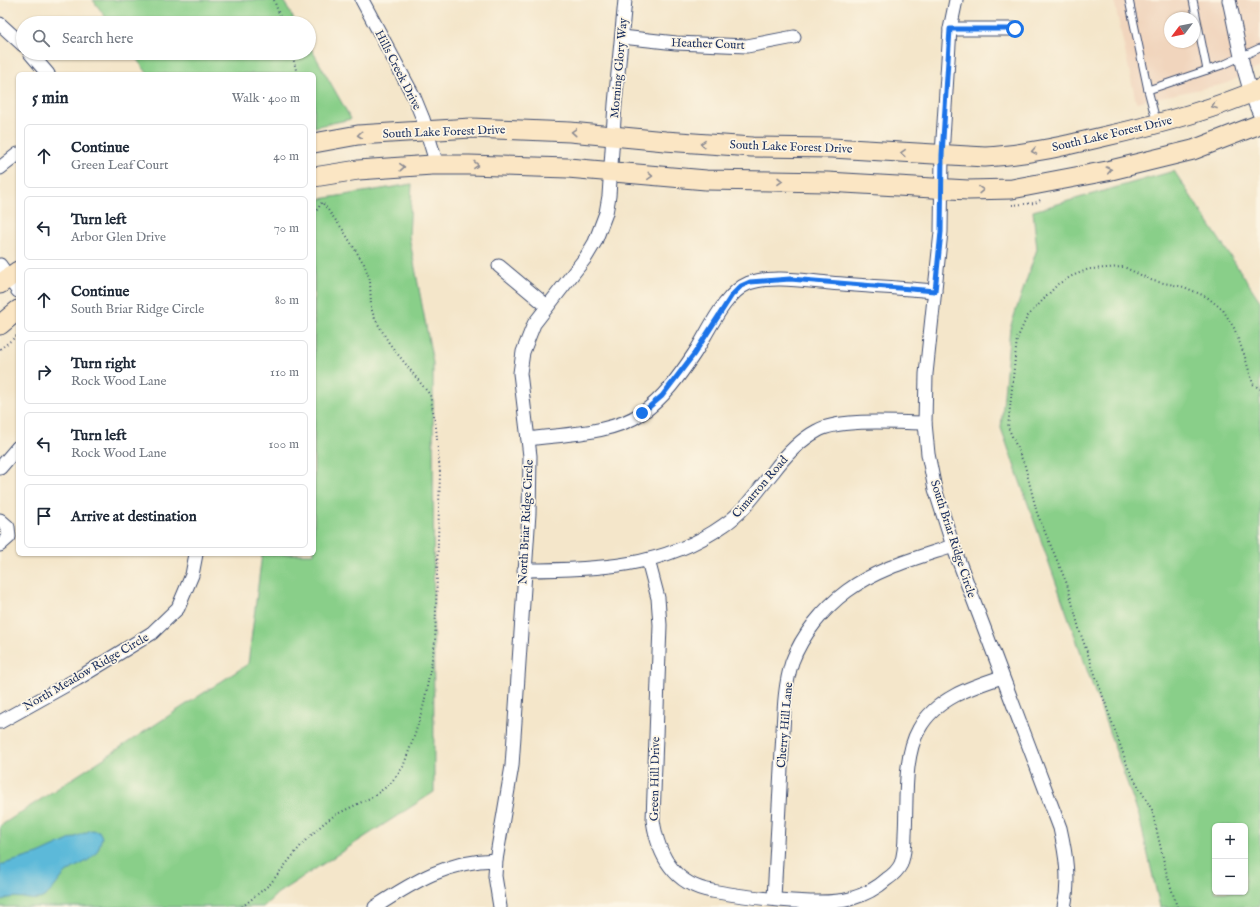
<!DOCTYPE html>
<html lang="en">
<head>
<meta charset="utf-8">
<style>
	:root { --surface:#fff; --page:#f2f2f3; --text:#1f2937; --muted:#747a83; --line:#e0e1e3 }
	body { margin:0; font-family:"IM FELL English",serif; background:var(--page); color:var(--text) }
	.controls { position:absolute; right:12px; bottom:12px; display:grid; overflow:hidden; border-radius:6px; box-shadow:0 1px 3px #0004 }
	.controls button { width:36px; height:36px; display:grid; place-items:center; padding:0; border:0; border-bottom:1px solid var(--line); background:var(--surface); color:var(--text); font:20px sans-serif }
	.compass { position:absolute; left:1164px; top:12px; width:36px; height:36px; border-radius:50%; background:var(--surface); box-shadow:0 1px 3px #0004; rotate:238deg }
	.stop { position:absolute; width:12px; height:12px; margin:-9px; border:3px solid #1a73e8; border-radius:50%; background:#fff }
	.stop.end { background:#1a73e8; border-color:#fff; box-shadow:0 1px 4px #0008 }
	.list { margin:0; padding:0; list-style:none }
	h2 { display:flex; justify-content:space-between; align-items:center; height:52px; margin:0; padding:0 16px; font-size:17px }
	h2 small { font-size:13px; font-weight:400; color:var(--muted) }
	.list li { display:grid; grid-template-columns:26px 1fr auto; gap:12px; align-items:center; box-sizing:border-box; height:64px; margin:0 8px 8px; padding:0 8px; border:1px solid var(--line); border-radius:6px }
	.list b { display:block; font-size:15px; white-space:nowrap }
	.list p { margin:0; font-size:13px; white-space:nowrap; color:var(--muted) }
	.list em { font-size:13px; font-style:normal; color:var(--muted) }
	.icon { flex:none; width:22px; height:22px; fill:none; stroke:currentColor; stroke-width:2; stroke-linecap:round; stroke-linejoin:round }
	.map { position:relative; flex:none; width:1260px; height:907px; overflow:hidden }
	.search { position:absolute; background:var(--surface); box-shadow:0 1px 3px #0004; left:16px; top:16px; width:300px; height:44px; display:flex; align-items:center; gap:10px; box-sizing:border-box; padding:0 14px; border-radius:22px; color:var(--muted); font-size:15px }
	.panel { position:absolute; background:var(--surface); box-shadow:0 1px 3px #0004; left:16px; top:72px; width:300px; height:484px; border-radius:6px }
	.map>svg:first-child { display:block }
	.built { fill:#f1d5bd; fill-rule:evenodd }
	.green { fill:#89cf89; stroke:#527f74; fill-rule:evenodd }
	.water { fill:#5bb9d9; stroke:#3b749c }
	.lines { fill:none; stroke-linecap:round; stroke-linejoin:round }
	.service-casing { stroke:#3c4a6e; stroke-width:9 }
	.minor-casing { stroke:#3c4a6e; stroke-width:15 }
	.secondary-casing { stroke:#3c4a6e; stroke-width:21 }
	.path { stroke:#3c4a6e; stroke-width:2; stroke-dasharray:1 3; stroke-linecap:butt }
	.service { stroke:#fff; stroke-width:7 }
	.minor { stroke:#fff; stroke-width:13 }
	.secondary { stroke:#fbe6c4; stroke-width:19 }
	.oneway { stroke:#8b8a91 }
	.route { stroke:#1a73e8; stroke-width:5 }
	.labels { text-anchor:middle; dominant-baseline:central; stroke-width:3.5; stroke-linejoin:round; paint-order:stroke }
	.street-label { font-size:12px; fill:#1b2f5e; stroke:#fcf5e5 }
</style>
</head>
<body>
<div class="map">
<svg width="1260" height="907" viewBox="0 0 1260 907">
	<rect width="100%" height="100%" fill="#fcf5e5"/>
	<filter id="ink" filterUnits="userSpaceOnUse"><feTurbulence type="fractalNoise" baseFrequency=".025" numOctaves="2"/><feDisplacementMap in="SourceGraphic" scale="8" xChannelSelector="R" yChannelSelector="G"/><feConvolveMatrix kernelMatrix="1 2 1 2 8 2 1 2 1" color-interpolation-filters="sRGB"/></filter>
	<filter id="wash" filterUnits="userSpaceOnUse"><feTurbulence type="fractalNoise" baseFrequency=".012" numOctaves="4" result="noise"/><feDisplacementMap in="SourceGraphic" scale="16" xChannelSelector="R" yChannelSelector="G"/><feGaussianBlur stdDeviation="0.9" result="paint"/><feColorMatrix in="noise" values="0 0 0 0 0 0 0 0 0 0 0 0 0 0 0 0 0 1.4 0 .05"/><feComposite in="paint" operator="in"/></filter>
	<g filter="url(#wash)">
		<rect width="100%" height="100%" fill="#f4e6ca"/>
		<!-- built -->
		<path class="built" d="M 1114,0 L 1260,0 L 1260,67 L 1225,84 L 1136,102 ZM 1170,18 L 1194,18 L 1194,42 L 1170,42 Z"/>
		<!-- green -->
		<g class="green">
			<path d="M 93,0 L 283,0 L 296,23 L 110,23 Z"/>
			<path d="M 309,45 L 351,119 L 314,127 L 314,74 L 148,74 L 132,53 L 309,53 Z"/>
			<path d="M 1174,171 L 1260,301 L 1260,907 L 1160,907 L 1139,816 L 1001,428 L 1010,328 L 1037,249 L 1033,211 ZM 1215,826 L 1245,826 L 1245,892 L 1215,892 Z"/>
			<path d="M 412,184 L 409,236 L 433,363 L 434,792 L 278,893 L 263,907 L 0,907 L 0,826 L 248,664 L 262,554 L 314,554 L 314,200 Z"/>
		</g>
		<!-- water -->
		<path class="water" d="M 91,830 L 99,831 L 102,837 C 100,843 99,850 95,854 C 87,864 75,865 65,874 C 58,881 51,894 42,898 C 29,903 19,892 0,901 L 0,865 L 38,854 Z"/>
	</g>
	<g filter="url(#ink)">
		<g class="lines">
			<!-- service casing -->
			<g class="service-casing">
				<g id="service">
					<path d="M 1129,0 L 1148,90"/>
					<path d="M 1193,0 L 1207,70"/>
					<path d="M 1157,124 L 1148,90 L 1225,64 L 1260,48"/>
				</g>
			</g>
			<!-- minor casing -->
			<g class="minor-casing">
				<g id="minor">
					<path d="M 362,0 L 414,97 L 423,119 L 437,165"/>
					<path d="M 956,0 L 950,29 L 947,75 L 942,155 L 941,232 L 926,374 L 925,423 L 928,454 L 935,489 L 953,546 L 1060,828 C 1066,855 1070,880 1064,907"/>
					<path d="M 1229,0 C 1238,39 1243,79 1260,115"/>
					<path d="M 0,24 L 23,45"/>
					<path d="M 950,29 L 1015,29"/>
					<path d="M 622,37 L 676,43 L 747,46 L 794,37"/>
					<path d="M 30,53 L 48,74"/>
					<path d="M 0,168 L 18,154"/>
					<path d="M 0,265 L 18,291"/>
					<path d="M 499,266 L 547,306"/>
					<path d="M 528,439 C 564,434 612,434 642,413 C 663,399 680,375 694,354 C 708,333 724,293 749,283 C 771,275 806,281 830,283 C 865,286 900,288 935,291"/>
					<path d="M 0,468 L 18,447"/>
					<path d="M 0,520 L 8,527 L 9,537 L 0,545"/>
					<path d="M 648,560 L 658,598 L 660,625 L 653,820 C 658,855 674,885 712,891 C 744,897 820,907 850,899 C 864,895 876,889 887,879 C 893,875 898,870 901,864 C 904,855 905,843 905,834 C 907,802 903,757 919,729 C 935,699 971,687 1002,677"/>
					<path d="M 524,570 C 595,570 664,568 724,525 C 744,512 758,490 773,472 C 785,456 800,440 817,431 C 839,418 898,423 925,423"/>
					<path d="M 0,722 L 77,679 L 152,633 L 178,608 L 192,575 L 196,554"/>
					<path d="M 774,898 C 777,849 779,799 782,750 C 784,721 783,690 792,662 C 802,635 824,608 847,591 C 878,568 917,558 953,546"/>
					<path d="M 375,907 C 415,881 447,861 496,860"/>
					<path d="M 500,907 L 495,876 L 496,860 L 512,766 L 529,513 L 530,456 L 520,373 L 523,352 L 534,324 L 586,257 L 595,242 L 606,213 L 609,196 L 615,104 L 625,0"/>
				</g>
			</g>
			<!-- secondary casing -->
			<g class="secondary-casing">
				<g id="secondary">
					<path d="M 314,143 L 358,135 L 471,128 L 570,132 L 665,141 L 752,147 L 832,148 L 985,157 C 1024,155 1064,146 1102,137 C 1156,125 1210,111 1260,89"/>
					<path d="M 314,177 L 358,170 L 432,165 L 469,165 L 568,168 L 706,180 L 827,182 L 968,190 L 1012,189 L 1107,171 L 1193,150 L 1260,124"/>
					<path d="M 0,284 L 18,271"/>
					<path d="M 0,325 L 18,310"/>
				</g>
			</g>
			<!-- path -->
			<g class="path">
				<path d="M 274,0 L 282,23"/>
				<path d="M 292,53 L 297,74"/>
				<path d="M 1012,205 L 1035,203 L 1042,199"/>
				<path d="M 0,349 L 18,335"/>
				<path d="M 242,907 L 270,884 L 303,843 L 324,823 L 335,815 L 374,796 L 390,784 L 403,767 L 415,734 L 424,704 L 435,642 L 440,473 L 436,427 L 430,395 L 389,343 L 374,317 L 371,307 L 370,280 L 364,264 L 343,230 L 322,202 L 314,215"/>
				<path d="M 1177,907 L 1166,871 L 1152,810 L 1129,770 L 1080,632 L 1067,584 L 1037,513 L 1025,466 L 1008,427 L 1017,339 L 1027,317 L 1058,284 L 1072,276 L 1089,269 L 1124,267 L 1153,281 L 1184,287 L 1207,297 L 1223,310 L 1234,328 L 1244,354 L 1253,384 L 1260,389"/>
			</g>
			<!-- service -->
			<use href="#service" class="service"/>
			<!-- minor -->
			<use href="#minor" class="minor"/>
			<!-- secondary -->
			<use href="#secondary" class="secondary"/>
		</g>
		<!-- one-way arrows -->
		<defs><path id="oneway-chevron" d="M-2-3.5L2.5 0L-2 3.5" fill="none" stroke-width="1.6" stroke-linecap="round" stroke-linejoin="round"/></defs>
		<g class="oneway">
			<use href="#oneway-chevron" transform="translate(1214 106) rotate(160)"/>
			<use href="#oneway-chevron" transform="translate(574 132) rotate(-176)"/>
			<use href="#oneway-chevron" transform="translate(360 135) rotate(174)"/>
			<use href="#oneway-chevron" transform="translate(703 144) rotate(-177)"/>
			<use href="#oneway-chevron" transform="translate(1034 151) rotate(170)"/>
			<use href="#oneway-chevron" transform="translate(903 153) rotate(-176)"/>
			<use href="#oneway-chevron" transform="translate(476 165) rotate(2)"/>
			<use href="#oneway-chevron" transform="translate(402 167) rotate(-4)"/>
			<use href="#oneway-chevron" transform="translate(1109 170) rotate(-12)"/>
			<use href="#oneway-chevron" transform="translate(650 176) rotate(4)"/>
			<use href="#oneway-chevron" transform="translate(780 181) rotate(1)"/>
			<use href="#oneway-chevron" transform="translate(981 190) rotate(-1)"/>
		</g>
	</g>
	<g class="lines" filter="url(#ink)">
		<!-- route -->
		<path class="route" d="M 642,413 L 662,396 L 694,354 L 732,295 L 741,286 L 750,282 L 790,279 L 935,291 L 941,232 L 942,155 L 950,29 L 1015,29"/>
	</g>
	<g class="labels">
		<!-- street labels -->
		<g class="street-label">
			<text transform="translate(708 44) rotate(2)">Heather Court</text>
			<text transform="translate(619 68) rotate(-85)">Morning Glory Way</text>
			<text transform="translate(398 70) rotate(63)">Hills Creek Drive</text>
			<text transform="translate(444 132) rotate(-2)">South Lake Forest Drive</text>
			<text transform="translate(1112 134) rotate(-13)">South Lake Forest Drive</text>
			<text transform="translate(791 147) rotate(2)">South Lake Forest Drive</text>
			<text transform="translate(760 487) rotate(-49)">Cimarron Road</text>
			<text transform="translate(526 522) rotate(-87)">North Briar Ridge Circle</text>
			<text transform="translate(953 539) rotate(72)">South Briar Ridge Circle</text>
			<text transform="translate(86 672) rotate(-30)">North Meadow Ridge Circle</text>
			<text transform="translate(785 725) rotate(-85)">Cherry Hill Lane</text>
			<text transform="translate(655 779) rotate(-89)">Green Hill Drive</text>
		</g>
	</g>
</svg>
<div class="controls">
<button>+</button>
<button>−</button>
</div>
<svg class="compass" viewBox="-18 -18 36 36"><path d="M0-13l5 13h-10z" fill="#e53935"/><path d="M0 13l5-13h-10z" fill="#747a83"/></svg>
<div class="stop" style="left:1015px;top:29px"></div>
<div class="stop end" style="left:642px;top:413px"></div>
<div class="search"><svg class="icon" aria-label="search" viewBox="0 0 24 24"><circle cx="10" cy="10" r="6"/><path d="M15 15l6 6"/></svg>Search here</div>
<section class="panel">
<h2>5 min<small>Walk · 400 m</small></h2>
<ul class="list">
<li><svg class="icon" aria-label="ahead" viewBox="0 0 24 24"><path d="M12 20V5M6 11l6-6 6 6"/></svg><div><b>Continue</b><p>Green Leaf Court</p></div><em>40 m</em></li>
<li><svg class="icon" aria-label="left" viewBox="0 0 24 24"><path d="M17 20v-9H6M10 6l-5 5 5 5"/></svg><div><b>Turn left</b><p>Arbor Glen Drive</p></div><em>70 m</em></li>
<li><svg class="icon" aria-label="ahead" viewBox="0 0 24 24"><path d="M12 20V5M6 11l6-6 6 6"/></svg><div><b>Continue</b><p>South Briar Ridge Circle</p></div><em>80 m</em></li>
<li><svg class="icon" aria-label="right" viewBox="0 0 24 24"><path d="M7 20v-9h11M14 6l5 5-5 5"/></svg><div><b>Turn right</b><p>Rock Wood Lane</p></div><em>110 m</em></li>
<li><svg class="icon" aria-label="left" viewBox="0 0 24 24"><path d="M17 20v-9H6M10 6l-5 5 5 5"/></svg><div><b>Turn left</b><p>Rock Wood Lane</p></div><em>100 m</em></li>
<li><svg class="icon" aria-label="arrive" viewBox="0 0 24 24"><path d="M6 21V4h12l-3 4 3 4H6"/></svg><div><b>Arrive at destination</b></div></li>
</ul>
</section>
</div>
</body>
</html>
